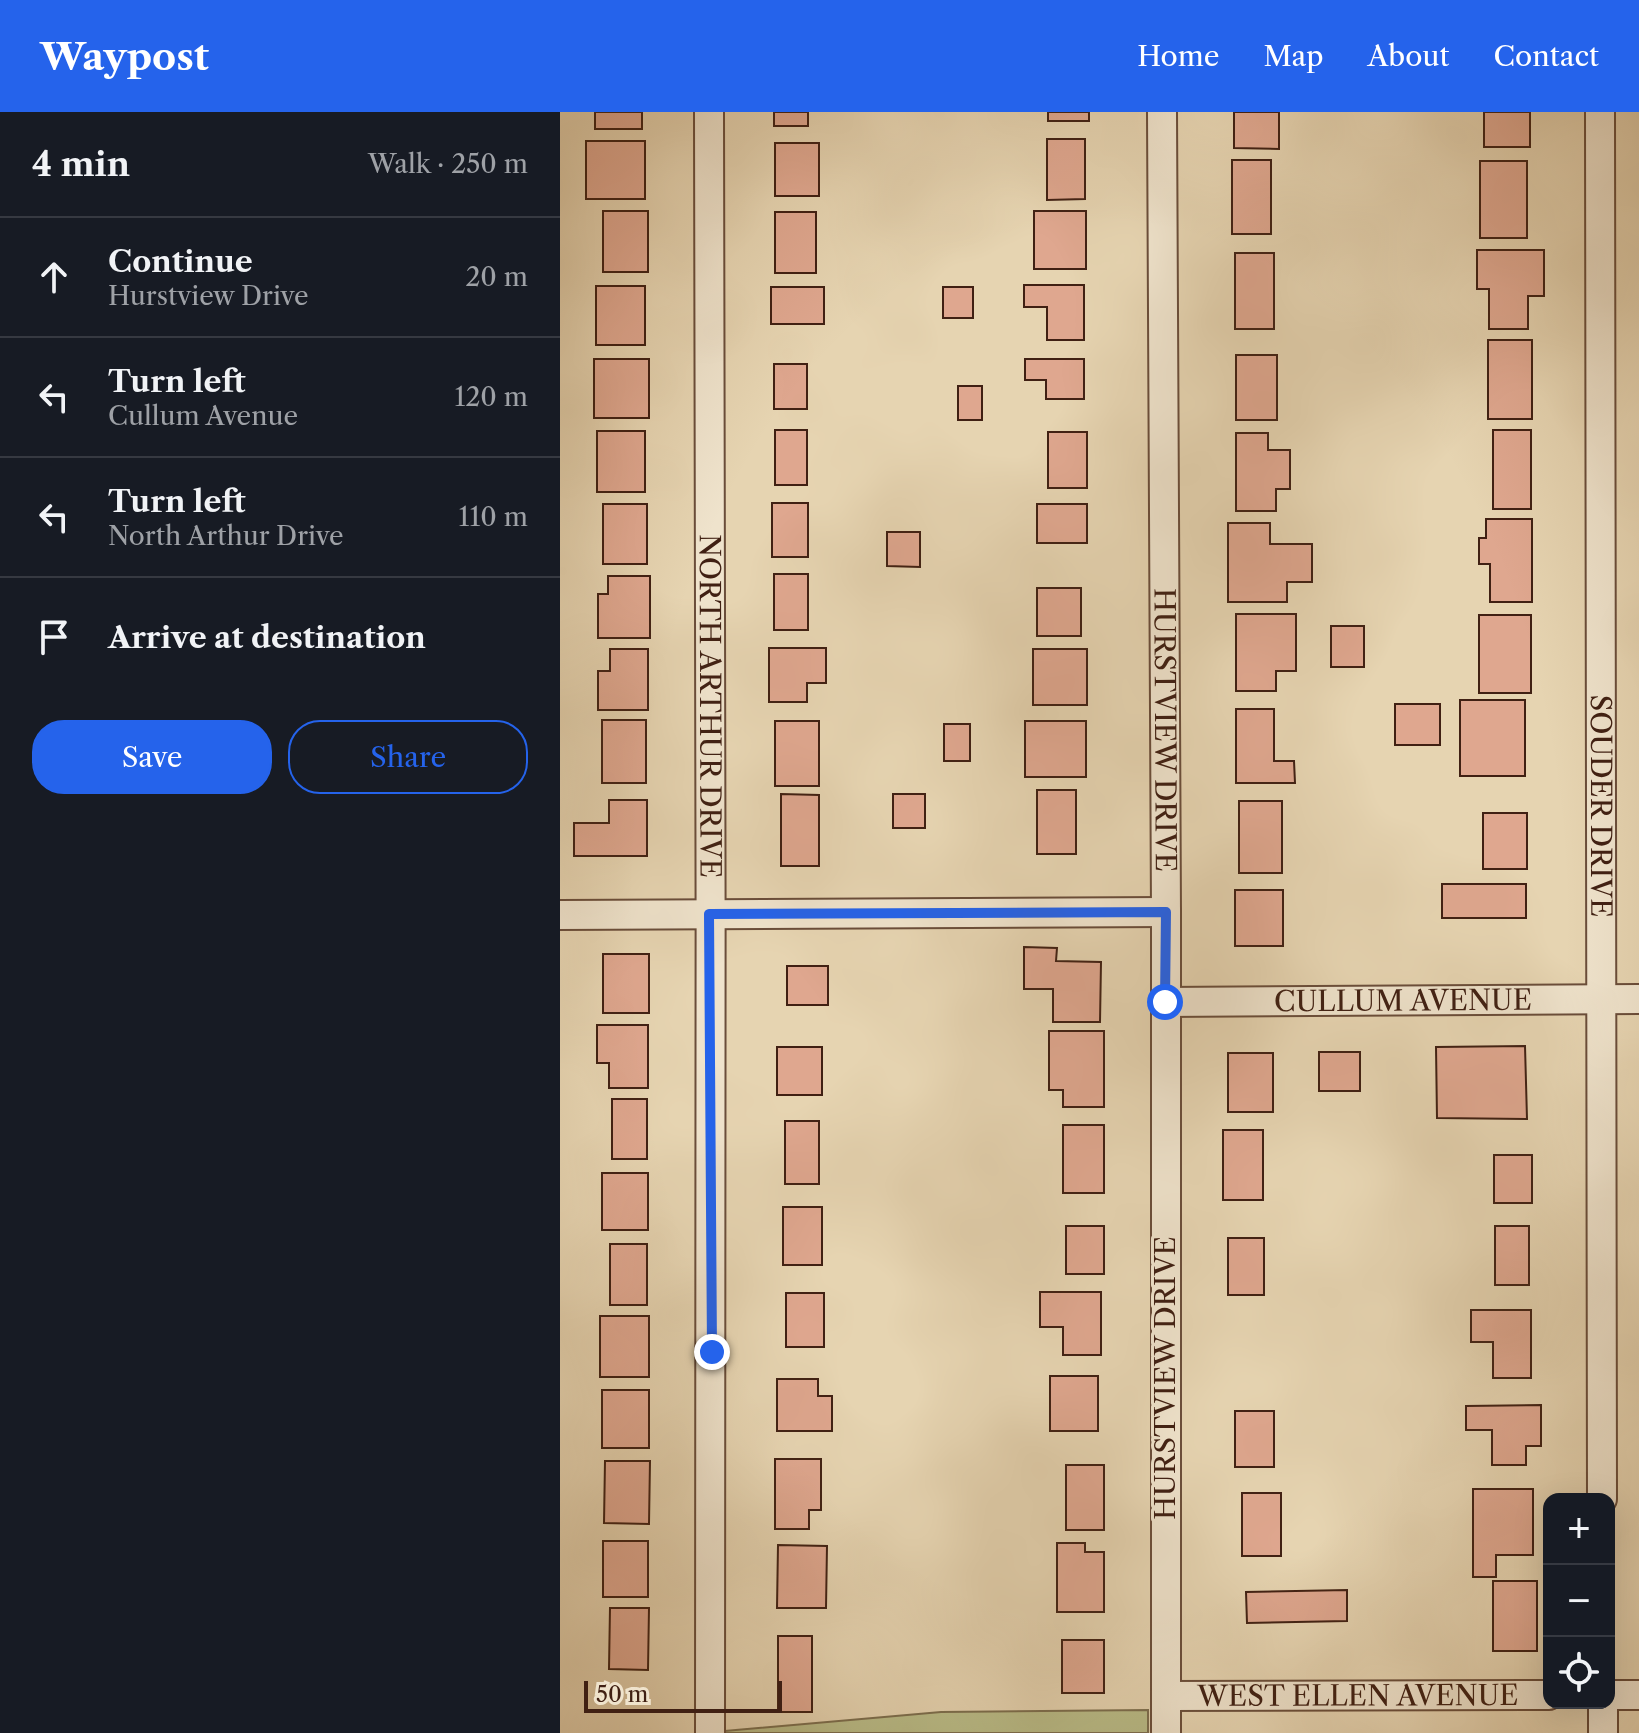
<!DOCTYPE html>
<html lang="en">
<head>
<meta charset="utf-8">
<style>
	:root { --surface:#171b24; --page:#20242c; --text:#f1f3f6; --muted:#9ea1a6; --line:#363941; --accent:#2563eb }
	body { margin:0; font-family:"Libre Caslon Text",serif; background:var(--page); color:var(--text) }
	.controls { position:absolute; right:24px; bottom:24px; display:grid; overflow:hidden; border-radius:16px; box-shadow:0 8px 32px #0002 }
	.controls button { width:72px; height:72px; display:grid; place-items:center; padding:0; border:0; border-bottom:2px solid var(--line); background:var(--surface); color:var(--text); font:40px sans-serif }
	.scale { position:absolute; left:24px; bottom:20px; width:198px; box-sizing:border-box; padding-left:8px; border:4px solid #402013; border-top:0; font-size:22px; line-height:28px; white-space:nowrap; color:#402013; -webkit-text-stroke:6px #efe3cc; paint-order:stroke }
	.stop { position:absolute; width:24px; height:24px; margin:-18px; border:6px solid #2563eb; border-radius:50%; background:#fff }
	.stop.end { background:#2563eb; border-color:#fff; box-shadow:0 2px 8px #0008 }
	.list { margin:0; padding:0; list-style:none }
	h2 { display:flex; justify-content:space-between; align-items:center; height:104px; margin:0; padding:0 32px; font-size:34px }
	h2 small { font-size:26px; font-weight:400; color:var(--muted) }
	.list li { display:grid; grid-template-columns:52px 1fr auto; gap:24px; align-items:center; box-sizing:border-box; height:120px; padding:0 32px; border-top:2px solid var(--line) }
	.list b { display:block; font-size:30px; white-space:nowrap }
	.list p { margin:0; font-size:26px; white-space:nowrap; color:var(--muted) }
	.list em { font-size:26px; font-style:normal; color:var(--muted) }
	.actions { display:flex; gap:16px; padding:24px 32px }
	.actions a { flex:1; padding:18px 0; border:2px solid var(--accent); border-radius:32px; text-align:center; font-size:28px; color:var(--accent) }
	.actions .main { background:var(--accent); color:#fff }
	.icon { flex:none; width:44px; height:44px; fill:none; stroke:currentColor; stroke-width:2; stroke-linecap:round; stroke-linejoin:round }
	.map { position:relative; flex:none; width:1079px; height:1621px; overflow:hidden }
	header { display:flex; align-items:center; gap:48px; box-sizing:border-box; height:112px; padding:0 40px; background:var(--accent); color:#fff }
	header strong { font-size:38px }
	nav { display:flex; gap:44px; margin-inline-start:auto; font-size:28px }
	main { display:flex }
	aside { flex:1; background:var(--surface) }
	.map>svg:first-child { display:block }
	.grass { fill:#b9bc88; stroke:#7c6e4e; stroke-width:2 }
	.building { fill:#dfa78f; stroke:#402013; stroke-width:2 }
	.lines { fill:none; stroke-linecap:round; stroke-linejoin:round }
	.minor-casing { stroke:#6a4d3a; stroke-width:32 }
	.minor { stroke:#efe3cc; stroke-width:28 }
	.route { stroke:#2563eb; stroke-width:10 }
	.labels { text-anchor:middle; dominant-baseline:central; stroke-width:6; stroke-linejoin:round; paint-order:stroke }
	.street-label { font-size:28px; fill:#402013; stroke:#efe3cc }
</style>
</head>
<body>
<header>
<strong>Waypost</strong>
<nav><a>Home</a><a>Map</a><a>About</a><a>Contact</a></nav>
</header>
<main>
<aside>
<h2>4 min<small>Walk · 250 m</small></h2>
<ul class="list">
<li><svg class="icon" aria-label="ahead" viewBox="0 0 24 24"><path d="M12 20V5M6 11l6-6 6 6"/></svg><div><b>Continue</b><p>Hurstview Drive</p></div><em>20 m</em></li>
<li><svg class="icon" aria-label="left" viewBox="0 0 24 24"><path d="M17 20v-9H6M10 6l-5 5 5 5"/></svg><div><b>Turn left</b><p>Cullum Avenue</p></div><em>120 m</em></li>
<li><svg class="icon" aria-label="left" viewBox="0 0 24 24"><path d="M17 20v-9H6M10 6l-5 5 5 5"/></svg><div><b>Turn left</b><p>North Arthur Drive</p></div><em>110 m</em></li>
<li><svg class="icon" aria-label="arrive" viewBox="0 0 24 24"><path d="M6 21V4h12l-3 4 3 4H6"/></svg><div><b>Arrive at destination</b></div></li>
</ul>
<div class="actions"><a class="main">Save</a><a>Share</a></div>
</aside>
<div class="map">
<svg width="1079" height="1621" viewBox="0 0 1079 1621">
	<rect width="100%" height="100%" fill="#e6d4b1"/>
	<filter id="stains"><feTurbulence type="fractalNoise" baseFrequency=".0025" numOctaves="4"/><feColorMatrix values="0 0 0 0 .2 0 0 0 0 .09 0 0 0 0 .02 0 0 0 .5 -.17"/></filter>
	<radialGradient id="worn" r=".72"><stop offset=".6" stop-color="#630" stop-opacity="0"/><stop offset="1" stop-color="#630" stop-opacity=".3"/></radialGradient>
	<!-- grass -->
	<path class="grass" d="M 588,1598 L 588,1621 L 142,1621 L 381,1600 Z"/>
	<!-- building -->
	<g class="building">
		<rect x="35" y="0" width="47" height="17"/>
		<rect x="214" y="0" width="34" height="14"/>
		<rect x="488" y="0" width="41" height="9"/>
		<path d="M 674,0 L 719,0 L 719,37 L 674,36 Z"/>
		<rect x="924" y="0" width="46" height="35"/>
		<path d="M 487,27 L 525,27 L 525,87 L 487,88 Z"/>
		<rect x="26" y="29" width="59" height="58"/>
		<rect x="215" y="31" width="44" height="53"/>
		<rect x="672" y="48" width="39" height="74"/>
		<rect x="920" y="49" width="47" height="77"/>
		<rect x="43" y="99" width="45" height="61"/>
		<rect x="474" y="99" width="52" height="58"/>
		<rect x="215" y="100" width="41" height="61"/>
		<path d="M 917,138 L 984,138 L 984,184 L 968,184 L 968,217 L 929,217 L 929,177 L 917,177 Z"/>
		<rect x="675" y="141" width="39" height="76"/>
		<path d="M 464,173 L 524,173 L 524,228 L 487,228 L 487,195 L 464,195 Z"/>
		<rect x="36" y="174" width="49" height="59"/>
		<rect x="211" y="175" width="53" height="37"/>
		<rect x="383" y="175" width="30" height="31"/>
		<rect x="928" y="228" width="44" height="79"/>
		<rect x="676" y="243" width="41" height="65"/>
		<rect x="34" y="247" width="55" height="59"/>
		<path d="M 465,247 L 524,247 L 524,287 L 486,287 L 486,268 L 465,268 Z"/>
		<rect x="214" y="252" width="33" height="45"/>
		<rect x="398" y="274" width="24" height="34"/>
		<rect x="215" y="318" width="32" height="55"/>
		<rect x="933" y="318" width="38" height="79"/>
		<rect x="37" y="319" width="48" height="61"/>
		<rect x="488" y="320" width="39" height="56"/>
		<path d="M 676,321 L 708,321 L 708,338 L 730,338 L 730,377 L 716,377 L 716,399 L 676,399 Z"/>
		<rect x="212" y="391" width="36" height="54"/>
		<rect x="43" y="392" width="44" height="60"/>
		<rect x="477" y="392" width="50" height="39"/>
		<path d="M 926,407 L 972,407 L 972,490 L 930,490 L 930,452 L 919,452 L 919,426 L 926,426 Z"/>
		<path d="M 668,411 L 710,411 L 710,432 L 752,432 L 752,470 L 727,470 L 727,490 L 668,490 Z"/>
		<path d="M 327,420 L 360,420 L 360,455 L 327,454 Z"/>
		<rect x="214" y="462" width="34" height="56"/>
		<path d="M 48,464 L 90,464 L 90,526 L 38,526 L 38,482 L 48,482 Z"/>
		<rect x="477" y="476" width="44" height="48"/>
		<path d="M 676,502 L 736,502 L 736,559 L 716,559 L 716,579 L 676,579 Z"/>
		<rect x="919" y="503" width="52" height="78"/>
		<rect x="771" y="514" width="33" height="41"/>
		<path d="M 209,536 L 266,536 L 266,571 L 247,571 L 247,590 L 209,590 Z"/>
		<path d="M 50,537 L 88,537 L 88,598 L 38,598 L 38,559 L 50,559 Z"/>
		<rect x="473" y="537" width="54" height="56"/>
		<rect x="900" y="588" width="65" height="76"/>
		<rect x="835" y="592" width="45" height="41"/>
		<path d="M 676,597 L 714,597 L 714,649 L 734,649 L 735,671 L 676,671 Z"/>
		<rect x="42" y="608" width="44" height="63"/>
		<rect x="215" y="609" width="44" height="65"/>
		<rect x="465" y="609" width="61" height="56"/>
		<rect x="384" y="612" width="26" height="37"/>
		<rect x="477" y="678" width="39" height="64"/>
		<path d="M 221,682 L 259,683 L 259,754 L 221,754 Z"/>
		<rect x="333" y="682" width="32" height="34"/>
		<path d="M 49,688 L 87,688 L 87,744 L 14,744 L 14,711 L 49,711 Z"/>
		<rect x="679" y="689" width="43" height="72"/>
		<rect x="923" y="701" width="44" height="56"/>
		<rect x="882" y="772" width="84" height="34"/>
		<rect x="675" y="778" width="48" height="56"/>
		<path d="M 464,835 L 497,836 L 496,849 L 541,850 L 540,910 L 493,910 L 493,877 L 464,877 Z"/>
		<rect x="43" y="842" width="46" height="59"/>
		<rect x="227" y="854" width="41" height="39"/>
		<path d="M 37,913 L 88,913 L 88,976 L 49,976 L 49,951 L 37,951 Z"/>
		<path d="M 489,919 L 544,919 L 544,995 L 503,995 L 503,978 L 489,978 Z"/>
		<path d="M 965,934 L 967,1007 L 877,1006 L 876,935 Z"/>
		<rect x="217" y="935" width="45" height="48"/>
		<rect x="759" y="940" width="41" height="39"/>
		<rect x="668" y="941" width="45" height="59"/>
		<rect x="52" y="987" width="35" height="60"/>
		<rect x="225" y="1009" width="34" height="63"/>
		<rect x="503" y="1013" width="41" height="68"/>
		<rect x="663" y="1018" width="40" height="70"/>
		<rect x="934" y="1043" width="38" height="48"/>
		<rect x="42" y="1061" width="46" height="57"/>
		<rect x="223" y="1095" width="39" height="58"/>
		<rect x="506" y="1114" width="38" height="48"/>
		<rect x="935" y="1114" width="34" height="59"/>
		<rect x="668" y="1126" width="36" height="57"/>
		<rect x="50" y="1132" width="37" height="61"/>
		<path d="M 480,1180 L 541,1180 L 541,1243 L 503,1243 L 503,1215 L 480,1215 Z"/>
		<rect x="226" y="1181" width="38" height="54"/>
		<path d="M 911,1198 L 971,1198 L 971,1266 L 933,1266 L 933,1230 L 911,1230 Z"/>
		<rect x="40" y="1204" width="49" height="61"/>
		<rect x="490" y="1264" width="48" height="55"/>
		<path d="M 217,1267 L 258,1267 L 258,1284 L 272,1284 L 272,1319 L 217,1319 Z"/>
		<rect x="42" y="1278" width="47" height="58"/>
		<path d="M 981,1293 L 981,1334 L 966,1334 L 966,1353 L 932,1353 L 932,1318 L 906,1318 L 906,1294 Z"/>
		<rect x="675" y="1299" width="39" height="56"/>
		<path d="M 215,1347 L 261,1347 L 261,1398 L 249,1398 L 249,1417 L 215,1417 Z"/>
		<path d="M 45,1349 L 90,1349 L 89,1412 L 44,1411 Z"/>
		<rect x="506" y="1353" width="38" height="65"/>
		<path d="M 913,1377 L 973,1377 L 973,1443 L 936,1443 L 936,1465 L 913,1465 Z"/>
		<rect x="682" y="1381" width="39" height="63"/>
		<rect x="43" y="1429" width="45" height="56"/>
		<path d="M 497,1431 L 525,1431 L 525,1440 L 544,1440 L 544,1500 L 497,1500 Z"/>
		<path d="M 218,1433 L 267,1434 L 266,1496 L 217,1496 Z"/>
		<rect x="933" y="1469" width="44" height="70"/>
		<path d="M 787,1478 L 787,1509 L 687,1511 L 686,1480 Z"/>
		<path d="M 50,1496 L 89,1496 L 88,1558 L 49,1557 Z"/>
		<rect x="218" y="1524" width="34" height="76"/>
		<rect x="502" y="1528" width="42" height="53"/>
	</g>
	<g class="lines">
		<!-- minor casing -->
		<g class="minor-casing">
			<g id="minor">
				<path id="s1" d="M 149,0 C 149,540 153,1081 150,1621"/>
				<path id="s2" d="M 602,0 L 606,800 L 606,1621"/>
				<path id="s3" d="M 1040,0 L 1042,1387"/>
				<path d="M 0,803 L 606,800"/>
				<path id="s4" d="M 605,890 L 1079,887"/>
				<path d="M 1049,1583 L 1079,1583"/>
				<path id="s5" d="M 606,1584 L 989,1583"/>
				<path d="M 1043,1621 L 1043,1591"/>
			</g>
		</g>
		<!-- minor -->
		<use href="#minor" class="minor"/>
	</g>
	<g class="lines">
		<!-- route -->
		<path class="route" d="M 152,1240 L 149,802 L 606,800 L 605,890"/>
	</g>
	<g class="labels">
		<!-- street labels -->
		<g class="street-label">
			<text stroke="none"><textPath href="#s1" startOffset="594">NORTH ARTHUR DRIVE</textPath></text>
			<text stroke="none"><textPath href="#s2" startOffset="618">HURSTVIEW DRIVE</textPath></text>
			<text stroke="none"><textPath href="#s3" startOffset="694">SOUDER DRIVE</textPath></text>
			<text stroke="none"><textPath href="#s4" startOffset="238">CULLUM AVENUE</textPath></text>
			<text transform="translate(605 1266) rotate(-90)">HURSTVIEW DRIVE</text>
			<text stroke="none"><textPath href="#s5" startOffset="192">WEST ELLEN AVENUE</textPath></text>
		</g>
	</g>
	<rect width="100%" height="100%" filter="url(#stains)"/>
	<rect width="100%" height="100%" fill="url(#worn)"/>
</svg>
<div class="controls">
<button>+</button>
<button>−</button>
<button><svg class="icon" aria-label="locate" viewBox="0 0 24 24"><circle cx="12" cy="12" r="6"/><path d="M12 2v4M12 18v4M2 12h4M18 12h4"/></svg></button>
</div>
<div class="scale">50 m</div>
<div class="stop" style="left:605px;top:890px"></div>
<div class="stop end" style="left:152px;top:1240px"></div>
</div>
</main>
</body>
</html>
